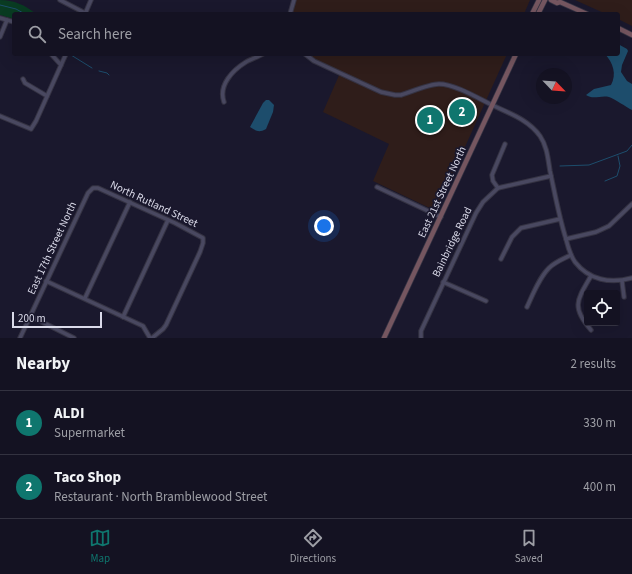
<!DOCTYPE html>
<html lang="en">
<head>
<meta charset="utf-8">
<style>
	:root { --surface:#141222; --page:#1d1b2a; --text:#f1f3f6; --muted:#9d9ea5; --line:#333240; --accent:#0f766e }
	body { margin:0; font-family:"Source Sans 3",sans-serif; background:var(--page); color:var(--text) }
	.controls { position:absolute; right:12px; bottom:12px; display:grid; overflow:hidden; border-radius:4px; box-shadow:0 4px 16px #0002 }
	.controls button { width:36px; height:36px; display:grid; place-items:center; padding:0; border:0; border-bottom:1px solid var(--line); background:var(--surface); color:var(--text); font:20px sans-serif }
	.compass { position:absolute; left:536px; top:68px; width:36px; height:36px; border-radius:50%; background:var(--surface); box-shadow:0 4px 16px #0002; rotate:115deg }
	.scale { position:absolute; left:12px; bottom:10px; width:90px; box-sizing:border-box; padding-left:4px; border:2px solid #dadae9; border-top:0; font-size:11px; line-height:14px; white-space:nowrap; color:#dadae9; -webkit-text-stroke:3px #1a182d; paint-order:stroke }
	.you { position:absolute; left:324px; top:226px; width:14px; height:14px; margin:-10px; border:3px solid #fff; border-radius:50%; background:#1a73e8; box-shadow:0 0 0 6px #1a73e833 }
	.badge { display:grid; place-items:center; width:26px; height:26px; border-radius:50%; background:var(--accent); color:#fff; font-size:13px; font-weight:700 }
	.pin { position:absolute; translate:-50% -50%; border:2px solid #fff; box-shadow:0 1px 4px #0006 }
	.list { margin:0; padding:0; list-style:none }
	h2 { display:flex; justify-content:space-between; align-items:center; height:52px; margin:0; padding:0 16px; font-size:17px }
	h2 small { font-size:13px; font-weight:400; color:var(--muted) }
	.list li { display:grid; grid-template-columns:26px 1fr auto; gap:12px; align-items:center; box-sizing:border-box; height:64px; padding:0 16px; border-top:1px solid var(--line) }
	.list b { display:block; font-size:15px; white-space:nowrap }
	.list p { margin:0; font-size:13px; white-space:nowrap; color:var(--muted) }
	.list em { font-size:13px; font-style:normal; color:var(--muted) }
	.icon { flex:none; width:22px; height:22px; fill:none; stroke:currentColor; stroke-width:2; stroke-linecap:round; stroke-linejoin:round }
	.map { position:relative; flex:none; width:632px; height:338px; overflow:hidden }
	.search { position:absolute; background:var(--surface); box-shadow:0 4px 16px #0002; left:12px; right:12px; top:12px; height:44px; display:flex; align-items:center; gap:10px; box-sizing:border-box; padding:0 14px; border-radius:4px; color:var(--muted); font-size:15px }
	.sheet { height:180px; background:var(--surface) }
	nav { display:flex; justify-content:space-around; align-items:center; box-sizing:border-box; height:56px; border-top:1px solid var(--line); background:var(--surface); font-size:11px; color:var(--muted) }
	nav a { display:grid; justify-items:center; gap:2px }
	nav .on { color:var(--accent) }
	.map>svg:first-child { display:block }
	.commercial { fill:#2f1d1a }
	.green { fill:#093b22 }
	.water { fill:#1d4d6c }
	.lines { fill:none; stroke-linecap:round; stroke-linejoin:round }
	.stream { stroke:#1d4d6c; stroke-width:1 }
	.street-casing { stroke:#353343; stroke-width:5.5 }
	.secondary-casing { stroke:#353343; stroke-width:6 }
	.street { stroke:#494860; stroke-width:3.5 }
	.secondary { stroke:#755660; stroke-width:4.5 }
	.labels { text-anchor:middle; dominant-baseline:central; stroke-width:3.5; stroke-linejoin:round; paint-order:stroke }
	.street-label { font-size:11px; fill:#dadae9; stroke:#1a182d }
</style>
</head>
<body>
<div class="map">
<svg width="632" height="338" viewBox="0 0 632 338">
	<rect width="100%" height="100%" fill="#1a182d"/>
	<!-- commercial -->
	<g class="commercial">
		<path d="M 294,0 L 530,0 L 524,14 L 292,14 Z"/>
		<path d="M 575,0 L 632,0 L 632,26 L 618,19 L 618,14 L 606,14 Z"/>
		<path d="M 305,54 L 507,54 L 436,211 L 373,181 L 389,144 L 323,112 L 340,73 L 314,61 Z"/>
	</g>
	<!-- green -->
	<path class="green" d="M 0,0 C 14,0 25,5 36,14 L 14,14 L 14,19 L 0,15 Z"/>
	<!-- water -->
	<g class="water">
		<path d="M 618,44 L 627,49 L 628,51 L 622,65 L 621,72 L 627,81 L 632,84 L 632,110 C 626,107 615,99 609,97 C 601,95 593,100 586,95 L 594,89 L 611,85 C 617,74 613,63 605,54 L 618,54 Z"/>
		<path d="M 266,100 L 269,100 L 274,105 L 273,112 L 266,129 C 259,133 256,131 250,127 L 263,103 Z"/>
	</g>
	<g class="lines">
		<!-- stream -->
		<g class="stream">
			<path d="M 0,5 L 16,9 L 25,14"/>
			<path d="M 71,55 L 92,68"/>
			<path d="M 99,71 L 107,73 L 109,75"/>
			<path d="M 560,166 L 589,165 L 627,151 L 632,145"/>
			<path d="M 605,181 L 617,176 L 620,166 L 618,156"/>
		</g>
		<!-- street casing -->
		<g class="street-casing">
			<g id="street">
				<path d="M 60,0 L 85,13"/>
				<path d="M 85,14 L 91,0"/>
				<path d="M 290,14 L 294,0"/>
				<path d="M 0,18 L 14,22"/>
				<path d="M 0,37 L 7,20"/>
				<path d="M 51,54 L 61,65"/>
				<path d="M 305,54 L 314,61 L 381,92 L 395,95 L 401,95 C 411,92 429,84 439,84 C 454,84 476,97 490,104 C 508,113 528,119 540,136 C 547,146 548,159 550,171 C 555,194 559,217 566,239 C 568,247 570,255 575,262 C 589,280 610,284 632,278"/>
				<path d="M 23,79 L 25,83 L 47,96"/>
				<path d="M 224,102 C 218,85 233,70 246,62 C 251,59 258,57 263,54"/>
				<path d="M 0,116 L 31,129 L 36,121 L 66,54"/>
				<path d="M 377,187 L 441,217"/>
				<path d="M 498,188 L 493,181 L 492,175 L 505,144"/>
				<path d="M 566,239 L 596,232 L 609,226 L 632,204"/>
				<path d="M 501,259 L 512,237 L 521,228 L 560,219"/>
				<path d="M 591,276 C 577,300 571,307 591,330"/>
				<path d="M 46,281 L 143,326 L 150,338"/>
				<path d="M 622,281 L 624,297"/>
				<path d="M 443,282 L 486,301"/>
				<path d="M 85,298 L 130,202"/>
				<path d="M 527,307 C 533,294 539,278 549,268 C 555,262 563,259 571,255"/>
				<path d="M 30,316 L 74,338"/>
				<path d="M 123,317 L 168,220"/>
				<path d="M 20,338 L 88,193 L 93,188 L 98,188 L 175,223 L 203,238 L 203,243 L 200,252 L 166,325 L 163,329 L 152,338"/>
				<path d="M 421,338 L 421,331 L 476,213 L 483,202 L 498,188 L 551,176"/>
			</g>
		</g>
		<!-- secondary casing -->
		<g class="secondary-casing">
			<g id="secondary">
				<path d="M 551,0 L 557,3 L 560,2 L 587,14"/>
				<path d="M 532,14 L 539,0"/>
				<path d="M 538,14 L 545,0"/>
				<path d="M 618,28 L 632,35"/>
				<path d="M 384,338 L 516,54"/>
			</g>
		</g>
		<!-- street -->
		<use href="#street" class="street"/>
		<!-- secondary -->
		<use href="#secondary" class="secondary"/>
	</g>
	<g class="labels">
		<!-- street labels -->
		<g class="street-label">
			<text transform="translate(442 192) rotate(-65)">East 21st Street North</text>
			<text transform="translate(154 204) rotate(25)">North Rutland Street</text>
			<text transform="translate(452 242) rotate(-64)">Bainbridge Road</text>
			<text transform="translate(52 248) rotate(-65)">East 17th Street North</text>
		</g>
	</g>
</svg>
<div class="controls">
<button><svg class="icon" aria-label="locate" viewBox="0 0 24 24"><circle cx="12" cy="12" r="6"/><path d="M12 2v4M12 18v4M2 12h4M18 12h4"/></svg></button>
</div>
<svg class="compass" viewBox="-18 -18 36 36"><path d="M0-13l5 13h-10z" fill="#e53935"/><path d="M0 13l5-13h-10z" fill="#9d9ea5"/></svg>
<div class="scale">200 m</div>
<div class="you"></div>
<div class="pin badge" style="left:430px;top:120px">1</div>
<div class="pin badge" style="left:462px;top:112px">2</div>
<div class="search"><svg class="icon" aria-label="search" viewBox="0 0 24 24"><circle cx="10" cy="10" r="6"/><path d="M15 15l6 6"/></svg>Search here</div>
</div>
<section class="sheet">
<h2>Nearby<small>2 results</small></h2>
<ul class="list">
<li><span class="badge">1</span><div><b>ALDI</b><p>Supermarket</p></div><em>330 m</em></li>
<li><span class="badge">2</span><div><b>Taco Shop</b><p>Restaurant · North Bramblewood Street</p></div><em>400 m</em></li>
</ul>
</section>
<nav>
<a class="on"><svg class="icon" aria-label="map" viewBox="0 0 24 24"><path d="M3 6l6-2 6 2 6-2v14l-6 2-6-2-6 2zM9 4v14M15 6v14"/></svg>Map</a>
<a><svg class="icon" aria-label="directions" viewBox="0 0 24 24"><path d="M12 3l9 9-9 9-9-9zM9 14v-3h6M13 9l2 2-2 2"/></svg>Directions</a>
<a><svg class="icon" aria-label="saved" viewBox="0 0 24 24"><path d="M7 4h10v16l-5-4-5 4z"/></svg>Saved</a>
</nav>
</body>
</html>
